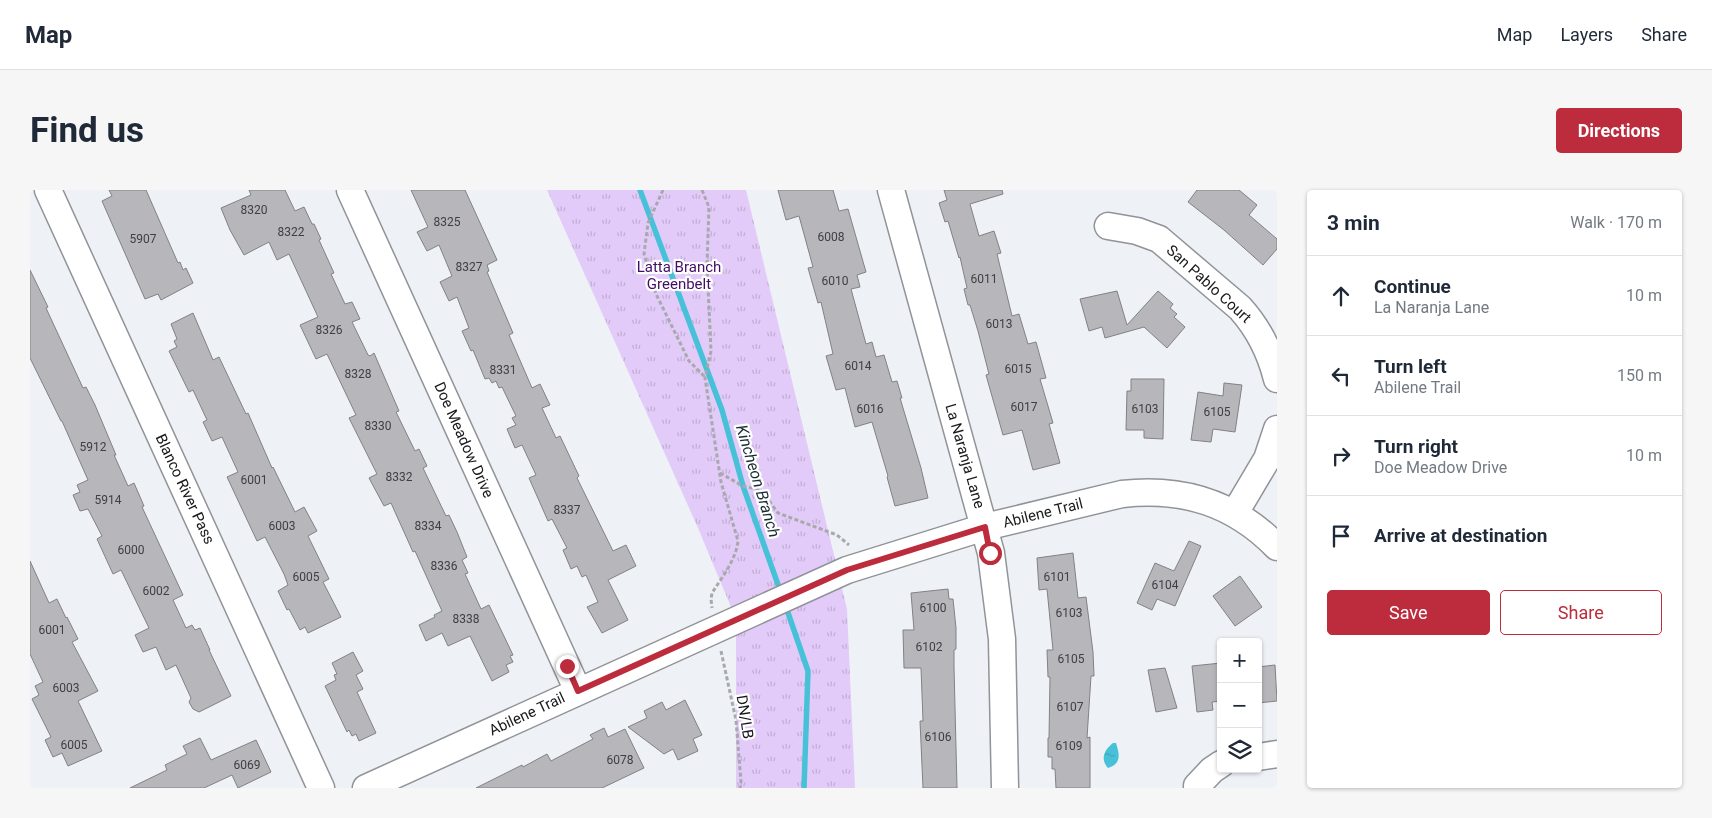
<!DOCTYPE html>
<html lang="en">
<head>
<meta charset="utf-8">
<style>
	:root { --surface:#fff; --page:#f6f6f7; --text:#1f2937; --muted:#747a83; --line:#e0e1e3; --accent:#bc2c3c }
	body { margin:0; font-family:Roboto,sans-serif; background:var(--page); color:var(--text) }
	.controls { position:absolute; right:15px; bottom:15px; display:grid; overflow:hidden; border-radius:5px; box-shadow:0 1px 4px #0004 }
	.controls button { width:45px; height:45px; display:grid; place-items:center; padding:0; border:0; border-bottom:1px solid var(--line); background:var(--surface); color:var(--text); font:25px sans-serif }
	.stop { position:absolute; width:15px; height:15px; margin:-11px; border:4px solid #bc2c3c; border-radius:50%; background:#fff }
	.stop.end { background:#bc2c3c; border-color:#fff; box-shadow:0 1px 5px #0008 }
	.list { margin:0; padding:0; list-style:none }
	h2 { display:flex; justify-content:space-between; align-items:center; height:65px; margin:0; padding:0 20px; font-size:21px }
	h2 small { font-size:16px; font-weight:400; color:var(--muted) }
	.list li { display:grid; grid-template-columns:32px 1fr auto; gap:15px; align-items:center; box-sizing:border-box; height:80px; padding:0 20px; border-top:1px solid var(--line) }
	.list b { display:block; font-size:19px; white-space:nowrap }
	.list p { margin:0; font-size:16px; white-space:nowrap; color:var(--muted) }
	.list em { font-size:16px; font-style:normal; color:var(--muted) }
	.actions { display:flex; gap:10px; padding:15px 20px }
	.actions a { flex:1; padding:11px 0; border:1px solid var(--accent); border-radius:5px; text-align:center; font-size:18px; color:var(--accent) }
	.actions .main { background:var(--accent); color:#fff }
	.icon { flex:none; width:28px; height:28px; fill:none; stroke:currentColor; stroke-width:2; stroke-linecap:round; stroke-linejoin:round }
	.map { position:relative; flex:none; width:1247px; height:598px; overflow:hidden; border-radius:5px }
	header { display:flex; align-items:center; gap:30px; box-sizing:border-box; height:70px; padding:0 25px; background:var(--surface); border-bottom:1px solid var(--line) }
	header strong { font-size:24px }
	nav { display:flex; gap:28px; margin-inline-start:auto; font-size:18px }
	.intro { display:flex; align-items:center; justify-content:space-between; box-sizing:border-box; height:120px; padding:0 30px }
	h1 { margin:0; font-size:35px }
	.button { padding:12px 22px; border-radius:5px; background:var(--accent); color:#fff; font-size:18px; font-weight:700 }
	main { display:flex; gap:30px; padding:0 30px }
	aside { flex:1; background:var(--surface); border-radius:5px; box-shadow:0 1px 4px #0004 }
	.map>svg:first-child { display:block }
	.park { fill:url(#park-tufts) }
	.water { fill:url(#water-ripples) }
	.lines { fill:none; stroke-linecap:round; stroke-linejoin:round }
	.stream { stroke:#47c1d8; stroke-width:5.5 }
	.building { fill:#b6b6bb; stroke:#818186 }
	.minor-casing { stroke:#909397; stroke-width:29 }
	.path { stroke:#a7a9ad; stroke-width:3; stroke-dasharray:4 2.5; stroke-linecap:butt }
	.minor { stroke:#fff; stroke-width:26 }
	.route { stroke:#bc2c3c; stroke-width:6 }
	.labels { text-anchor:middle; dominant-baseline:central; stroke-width:4.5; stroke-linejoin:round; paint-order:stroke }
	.number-label { font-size:12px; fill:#404043 }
	.park-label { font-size:15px; fill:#440e65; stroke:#fff }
	.street-label { font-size:15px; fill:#18191b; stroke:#fff }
	.water-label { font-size:16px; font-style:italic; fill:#182d32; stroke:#fff }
</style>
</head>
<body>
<header>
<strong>Map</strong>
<nav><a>Map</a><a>Layers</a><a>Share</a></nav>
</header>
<div class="intro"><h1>Find us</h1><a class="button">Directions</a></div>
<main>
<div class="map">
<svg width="1247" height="598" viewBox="0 0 1247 598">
	<defs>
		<pattern id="park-tufts" width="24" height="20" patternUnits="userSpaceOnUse" patternTransform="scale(1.25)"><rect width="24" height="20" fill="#e3cbf9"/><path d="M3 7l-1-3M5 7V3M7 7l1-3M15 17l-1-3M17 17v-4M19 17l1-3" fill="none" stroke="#c2aed5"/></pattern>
		<pattern id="water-ripples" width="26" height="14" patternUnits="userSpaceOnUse" patternTransform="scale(1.25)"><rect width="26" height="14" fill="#47c1d8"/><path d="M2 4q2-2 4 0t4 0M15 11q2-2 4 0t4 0" fill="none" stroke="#3da5b9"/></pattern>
	</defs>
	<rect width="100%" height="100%" fill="#eef1f6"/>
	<!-- park -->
	<path class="park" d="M 517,0 L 716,0 L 817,419 L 825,598 L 706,598 L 706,429 L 668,338 Z"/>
	<!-- water -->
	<path class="water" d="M 1083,553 L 1086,553 C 1090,565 1091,574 1078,578 C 1070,569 1074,560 1083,553 Z"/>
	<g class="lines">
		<!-- stream -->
		<g class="stream">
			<path d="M 610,0 L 692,220 L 713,296 L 751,403"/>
			<path d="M 755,414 L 778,481 L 774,598"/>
		</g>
	</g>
	<!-- building -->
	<g class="building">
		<path d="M 79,0 L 116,0 L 148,73 L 150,72 L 153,80 L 156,78 L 163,93 L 131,110 L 128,104 L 115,109 L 72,11 L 82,6 Z"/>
		<path d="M 219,0 L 255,0 L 265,21 L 274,17 L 282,34 L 284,34 L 291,49 L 289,50 L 304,83 L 301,84 L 315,114 L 322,112 L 330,129 L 322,132 L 338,165 L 340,166 L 344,163 L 369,221 L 366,222 L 385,261 L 389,259 L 397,276 L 393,278 L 416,326 L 419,325 L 427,342 L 437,367 L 432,370 L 438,383 L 435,384 L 451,419 L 459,415 L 483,465 L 480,466 L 483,472 L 476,475 L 479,482 L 462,491 L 440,446 L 418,456 L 412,443 L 396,451 L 389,435 L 405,427 L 404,425 L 412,421 L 385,361 L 383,362 L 361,313 L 354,316 L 339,288 L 347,284 L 319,228 L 326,225 L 297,164 L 286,169 L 270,135 L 288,127 L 259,64 L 247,70 L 239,52 L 214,65 L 200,40 L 191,18 L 221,5 Z"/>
		<path d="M 381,0 L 435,0 L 467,70 L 457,75 L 459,81 L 457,82 L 483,143 L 479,145 L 502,198 L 510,194 L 520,215 L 512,218 L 526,248 L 530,246 L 549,286 L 547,288 L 583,361 L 596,355 L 606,376 L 578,390 L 598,430 L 572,443 L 557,417 L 568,412 L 556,385 L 552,387 L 547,376 L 541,379 L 533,360 L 537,358 L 522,329 L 518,331 L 499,288 L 506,285 L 492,255 L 485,258 L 477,239 L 486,235 L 482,228 L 486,226 L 472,197 L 469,198 L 466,191 L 462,193 L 459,188 L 455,189 L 443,160 L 441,161 L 432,141 L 439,138 L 427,107 L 419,111 L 410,92 L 422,86 L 409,55 L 397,61 L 387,42 L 398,37 Z"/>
		<path d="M 748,0 L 803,0 L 809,21 L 818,19 L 836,82 L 827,85 L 830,97 L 821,99 L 836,154 L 842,152 L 846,167 L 854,165 L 862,192 L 867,191 L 872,208 L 870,208 L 891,278 L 898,308 L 865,316 L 857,287 L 858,286 L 842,232 L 825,237 L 815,198 L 806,200 L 796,166 L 803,164 L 791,112 L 788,113 L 778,78 L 783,77 L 769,26 L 756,30 Z"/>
		<path d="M 914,0 L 972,0 L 973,4 L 940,14 L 949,46 L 964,41 L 971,63 L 967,64 L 982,126 L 989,124 L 998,154 L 1006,152 L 1016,188 L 1010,189 L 1023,233 L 1019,234 L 1030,273 L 1003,280 L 992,240 L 973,245 L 956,185 L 959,184 L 948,141 L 940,115 L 938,115 L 934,99 L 937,98 L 930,67 L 929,68 L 918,31 L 915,32 L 909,13 L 917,10 Z"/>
		<path d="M 1167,0 L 1209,0 L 1227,15 L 1219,25 L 1247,49 L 1247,59 L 1233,75 L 1194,40 L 1158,12 Z"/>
		<path d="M 0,80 L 18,117 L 16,118 L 53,198 L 56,197 L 65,215 L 86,265 L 84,265 L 98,296 L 104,293 L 114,316 L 112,317 L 153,405 L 143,410 L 156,438 L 162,435 L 165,440 L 170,438 L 180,460 L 179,460 L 201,506 L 169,522 L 163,519 L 159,512 L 161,508 L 146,475 L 136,480 L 126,457 L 113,462 L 105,445 L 119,438 L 91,380 L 83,384 L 67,349 L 72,346 L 58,319 L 50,321 L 43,305 L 50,302 L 47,295 L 58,290 L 32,231 L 31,231 L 0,168 Z"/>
		<path d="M 1087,101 L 1097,135 L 1128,101 L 1143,114 L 1140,118 L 1147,124 L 1144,127 L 1155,137 L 1137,158 L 1114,137 L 1075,148 L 1072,137 L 1059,141 L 1050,109 Z"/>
		<path d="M 163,123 L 183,170 L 189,167 L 216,224 L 218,223 L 242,278 L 243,277 L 265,322 L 274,317 L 287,341 L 278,346 L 299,389 L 293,392 L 311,427 L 278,443 L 275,437 L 270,440 L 259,419 L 257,420 L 248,401 L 258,395 L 254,384 L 235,347 L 227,351 L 197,287 L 208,282 L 192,247 L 182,251 L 173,232 L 177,230 L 163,200 L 159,202 L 139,161 L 147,157 L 144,151 L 147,149 L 141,134 Z"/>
		<path d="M 1101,189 L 1134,189 L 1133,249 L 1114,248 L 1114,240 L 1096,240 L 1097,201 L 1101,201 Z"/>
		<path d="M 1194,193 L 1212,195 L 1205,242 L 1183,239 L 1181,252 L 1161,250 L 1168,202 L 1193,206 Z"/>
		<path d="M 1159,351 L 1171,356 L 1145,416 L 1127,409 L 1122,420 L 1107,413 L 1125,373 L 1144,381 Z"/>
		<path d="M 1043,363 L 1048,408 L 1056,407 L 1063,462 L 1064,486 L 1061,486 L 1057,548 L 1060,547 L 1060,598 L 1026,598 L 1025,579 L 1022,579 L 1022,567 L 1018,567 L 1018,548 L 1019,548 L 1020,487 L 1018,487 L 1017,460 L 1023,460 L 1017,399 L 1009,400 L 1007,368 Z"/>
		<path d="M 0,371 L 19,413 L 27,409 L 36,428 L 37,427 L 48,449 L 42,452 L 68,501 L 48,511 L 72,561 L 38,576 L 32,563 L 23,567 L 15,550 L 21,547 L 2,509 L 9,505 L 5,496 L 13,492 L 0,464 Z"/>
		<path d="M 1210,386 L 1232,417 L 1205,436 L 1183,406 Z"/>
		<path d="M 918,399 L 919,409 L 923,409 L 926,438 L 926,459 L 924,460 L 924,477 L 927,598 L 893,598 L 890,531 L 893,531 L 891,478 L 874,478 L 873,440 L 884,440 L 881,403 Z"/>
		<path d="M 323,462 L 333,481 L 326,485 L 333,499 L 327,502 L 346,543 L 329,551 L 326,544 L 322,546 L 319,540 L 317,542 L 295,496 L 306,490 L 304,485 L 307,484 L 302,473 Z"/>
		<path d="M 1191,473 L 1191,511 L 1182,512 L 1183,520 L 1167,522 L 1162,476 Z"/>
		<path d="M 1245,475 L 1247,511 L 1228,513 L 1228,477 Z"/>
		<path d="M 1135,478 L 1147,518 L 1126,522 L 1118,480 Z"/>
		<path d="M 655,510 L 672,545 L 663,549 L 668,561 L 648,570 L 643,559 L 634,564 L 598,537 L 617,528 L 614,521 L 632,512 L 636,520 Z"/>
		<path d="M 574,538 L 578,547 L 595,539 L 614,578 L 572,598 L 446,598 L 492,575 L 493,577 L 517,564 L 521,571 L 563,549 L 560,545 Z"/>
		<path d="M 170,548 L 181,570 L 226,550 L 241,582 L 208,598 L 202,585 L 174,598 L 100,598 L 137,580 L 135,575 L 157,564 L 153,556 Z"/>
	</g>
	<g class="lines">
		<!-- minor casing -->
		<g class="minor-casing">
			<g id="minor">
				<path d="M 18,0 L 291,598"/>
				<path d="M 320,0 L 548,501"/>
				<path d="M 861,0 L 961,363 L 972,449 L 975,598"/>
				<path d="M 1078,36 L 1107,41 L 1129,49 L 1210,118 C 1229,139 1240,161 1247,189"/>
				<path d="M 1205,323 L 1237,269 L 1247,239"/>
				<path d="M 1228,567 L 1247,564"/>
				<path d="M 1167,596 L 1182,580 L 1191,574"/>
				<path d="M 336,598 L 817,380 L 955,337 L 1092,304 C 1153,297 1204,313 1247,357"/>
			</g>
		</g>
		<!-- path -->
		<g class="path">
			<path d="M 633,0 L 618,33 L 614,64 L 626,104 L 659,171 L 675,187"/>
			<path d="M 672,0 L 679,17 L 677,75 L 681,161 L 675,188 L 691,292 L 708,351 C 706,370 692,387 682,403 L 681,409 L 682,418"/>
			<path d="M 690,283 L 713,296 L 731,300 L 748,323 L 807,345 L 819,355"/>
			<path d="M 691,461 L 706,530 L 711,592 L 710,598"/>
		</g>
		<!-- minor -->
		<use href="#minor" class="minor"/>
	</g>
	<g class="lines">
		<!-- route -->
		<path class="route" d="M 537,476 L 548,501 L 817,380 L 955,337 L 960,363"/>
	</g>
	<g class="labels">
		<!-- number labels -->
		<g class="number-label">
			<text x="224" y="20">8320</text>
			<text x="417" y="32">8325</text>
			<text x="261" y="42">8322</text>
			<text x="801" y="47">6008</text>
			<text x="113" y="49">5907</text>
			<text x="439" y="77">8327</text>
			<text x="954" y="89">6011</text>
			<text x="805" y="91">6010</text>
			<text x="969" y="134">6013</text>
			<text x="299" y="140">8326</text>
			<text x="828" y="176">6014</text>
			<text x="988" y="179">6015</text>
			<text x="473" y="180">8331</text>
			<text x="328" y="184">8328</text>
			<text x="994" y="217">6017</text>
			<text x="840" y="219">6016</text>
			<text x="1115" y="219">6103</text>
			<text x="1187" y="222">6105</text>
			<text x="348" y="236">8330</text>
			<text x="63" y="257">5912</text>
			<text x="369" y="287">8332</text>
			<text x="224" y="290">6001</text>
			<text x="78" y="310">5914</text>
			<text x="537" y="320">8337</text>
			<text x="252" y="336">6003</text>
			<text x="398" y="336">8334</text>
			<text x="101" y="360">6000</text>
			<text x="414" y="376">8336</text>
			<text x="276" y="387">6005</text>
			<text x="1027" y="387">6101</text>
			<text x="1135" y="395">6104</text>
			<text x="126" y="401">6002</text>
			<text x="903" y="418">6100</text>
			<text x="1039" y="423">6103</text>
			<text x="436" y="429">8338</text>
			<text x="22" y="440">6001</text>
			<text x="899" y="457">6102</text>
			<text x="1041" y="469">6105</text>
			<text x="36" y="498">6003</text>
			<text x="1040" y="517">6107</text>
			<text x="908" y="547">6106</text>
			<text x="44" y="555">6005</text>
			<text x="1039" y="556">6109</text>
			<text x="590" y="570">6078</text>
			<text x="217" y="575">6069</text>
		</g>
		<!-- park labels -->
		<g class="park-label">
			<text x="649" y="77">Latta Branch<tspan x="649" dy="17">Greenbelt</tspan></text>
		</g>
		<!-- street labels -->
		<g class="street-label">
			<text transform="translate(1179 94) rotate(42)">San Pablo Court</text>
			<text transform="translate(434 250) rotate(66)">Doe Meadow Drive</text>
			<text transform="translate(935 266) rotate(74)">La Naranja Lane</text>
			<text transform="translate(155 299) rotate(65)">Blanco River Pass</text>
			<text transform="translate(1013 323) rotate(-14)">Abilene Trail</text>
			<text transform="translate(497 524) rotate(-25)">Abilene Trail</text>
			<text transform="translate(715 527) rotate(81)">DN/LB</text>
		</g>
		<!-- water labels -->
		<g class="water-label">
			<text transform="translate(728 291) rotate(73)">Kincheon Branch</text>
		</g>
	</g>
</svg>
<div class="controls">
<button>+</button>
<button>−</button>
<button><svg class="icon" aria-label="layers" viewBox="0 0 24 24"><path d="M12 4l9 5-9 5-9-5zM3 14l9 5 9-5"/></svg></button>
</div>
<div class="stop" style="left:960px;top:363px"></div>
<div class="stop end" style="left:537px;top:476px"></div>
</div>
<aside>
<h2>3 min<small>Walk · 170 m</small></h2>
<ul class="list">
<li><svg class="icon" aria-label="ahead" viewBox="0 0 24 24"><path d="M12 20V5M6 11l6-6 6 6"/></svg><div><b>Continue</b><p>La Naranja Lane</p></div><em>10 m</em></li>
<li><svg class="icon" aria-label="left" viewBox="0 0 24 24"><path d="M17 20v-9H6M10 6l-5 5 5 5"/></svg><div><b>Turn left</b><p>Abilene Trail</p></div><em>150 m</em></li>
<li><svg class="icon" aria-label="right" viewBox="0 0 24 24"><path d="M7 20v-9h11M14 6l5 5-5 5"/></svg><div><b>Turn right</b><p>Doe Meadow Drive</p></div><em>10 m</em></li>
<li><svg class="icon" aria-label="arrive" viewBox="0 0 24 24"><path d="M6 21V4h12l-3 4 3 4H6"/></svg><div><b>Arrive at destination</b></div></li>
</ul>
<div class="actions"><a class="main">Save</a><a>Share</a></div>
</aside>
</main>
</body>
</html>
